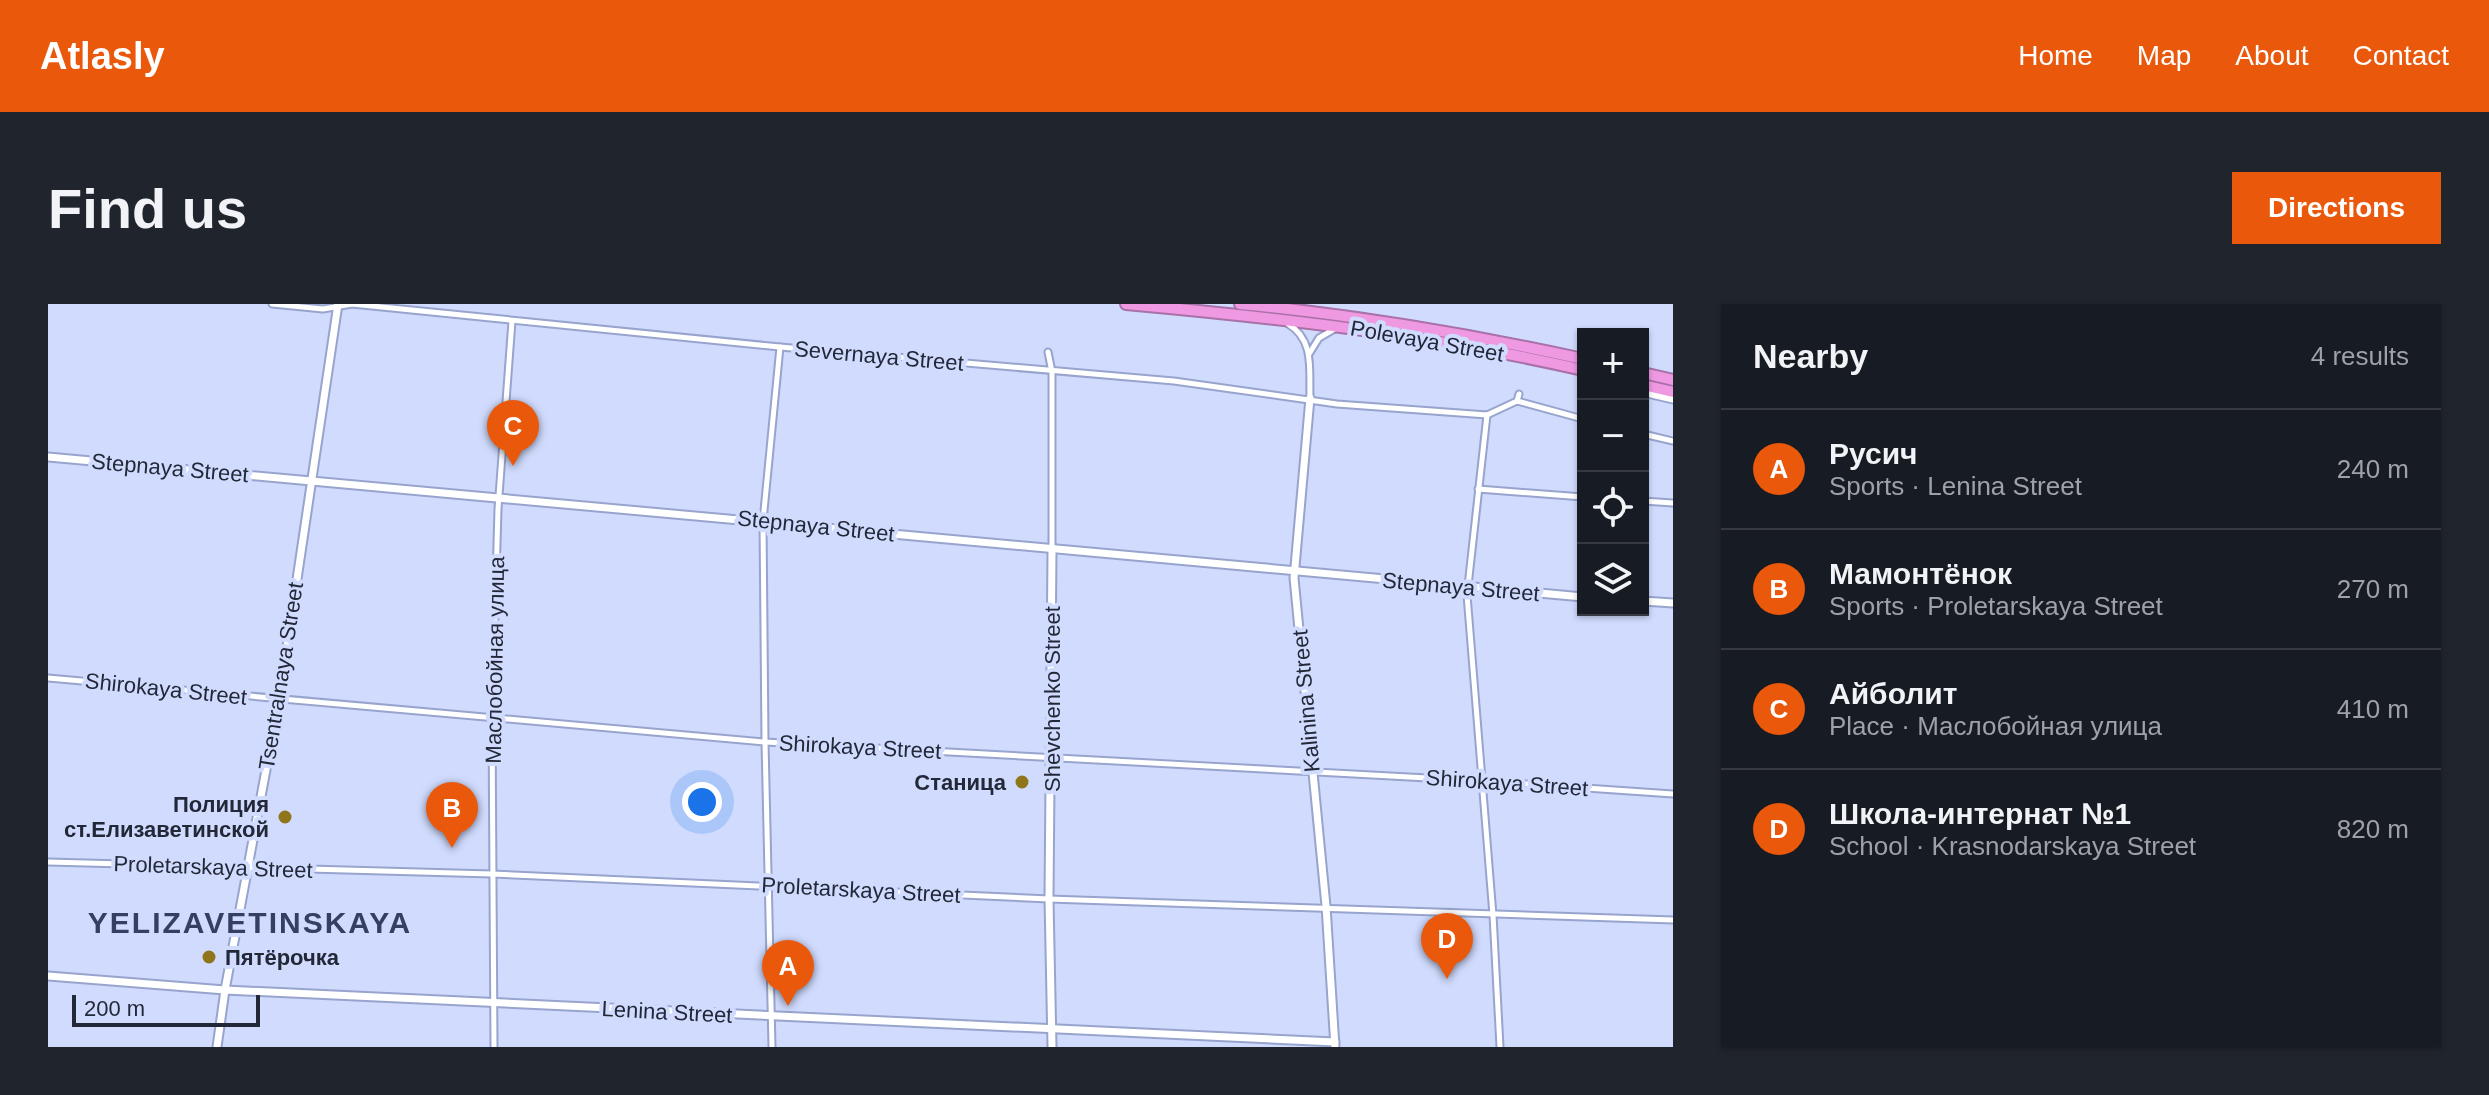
<!DOCTYPE html>
<html lang="en">
<head>
<meta charset="utf-8">
<style>
	:root { --surface:#171b24; --page:#20242c; --text:#f1f3f6; --muted:#9ea1a6; --line:#363941; --accent:#ea580c }
	body { margin:0; font-family:Helvetica,sans-serif; background:var(--page); color:var(--text) }
	.controls { position:absolute; right:24px; top:24px; display:grid; overflow:hidden; border-radius:0px; box-shadow:0 2px 6px #0004 }
	.controls button { width:72px; height:72px; display:grid; place-items:center; padding:0; border:0; border-bottom:2px solid var(--line); background:var(--surface); color:var(--text); font:40px sans-serif }
	.scale { position:absolute; left:24px; bottom:20px; width:188px; box-sizing:border-box; padding-left:8px; border:4px solid #232838; border-top:0; font-size:22px; line-height:28px; white-space:nowrap; color:#232838; -webkit-text-stroke:6px #d0dbfe; paint-order:stroke }
	.you { position:absolute; left:654px; top:498px; width:28px; height:28px; margin:-20px; border:6px solid #fff; border-radius:50%; background:#1a73e8; box-shadow:0 0 0 12px #1a73e833 }
	.badge { display:grid; place-items:center; width:52px; height:52px; border-radius:50%; background:var(--accent); color:#fff; font-size:26px; font-weight:700 }
	.pin { position:absolute; translate:-50% -66px; filter:drop-shadow(0 2px 4px #0008) }
	.pin::after { content:''; position:absolute; top:42px; width:28px; height:24px; background:inherit; clip-path:polygon(0 0,100% 0,50% 100%) }
	.list { margin:0; padding:0; list-style:none }
	h2 { display:flex; justify-content:space-between; align-items:center; height:104px; margin:0; padding:0 32px; font-size:34px }
	h2 small { font-size:26px; font-weight:400; color:var(--muted) }
	.list li { display:grid; grid-template-columns:52px 1fr auto; gap:24px; align-items:center; box-sizing:border-box; height:120px; padding:0 32px; border-top:2px solid var(--line) }
	.list b { display:block; font-size:30px; white-space:nowrap }
	.list p { margin:0; font-size:26px; white-space:nowrap; color:var(--muted) }
	.list em { font-size:26px; font-style:normal; color:var(--muted) }
	.icon { flex:none; width:44px; height:44px; fill:none; stroke:currentColor; stroke-width:2; stroke-linecap:round; stroke-linejoin:round }
	.map { position:relative; flex:none; width:1625px; height:743px; overflow:hidden; border-radius:0px }
	header { display:flex; align-items:center; gap:48px; box-sizing:border-box; height:112px; padding:0 40px; background:var(--accent); color:#fff }
	header strong { font-size:38px }
	nav { display:flex; gap:44px; margin-inline-start:auto; font-size:28px }
	.intro { display:flex; align-items:center; justify-content:space-between; box-sizing:border-box; height:192px; padding:0 48px }
	h1 { margin:0; font-size:56px }
	.button { padding:20px 36px; border-radius:0px; background:var(--accent); color:#fff; font-size:28px; font-weight:700 }
	main { display:flex; gap:48px; padding:0 48px }
	aside { flex:1; background:var(--surface); border-radius:0px; box-shadow:0 2px 6px #0004 }
	.map>svg:first-child { display:block }
	.lines { fill:none; stroke-linecap:round; stroke-linejoin:round }
	.street-casing { stroke:#97a4cd; stroke-width:9 }
	.secondary-casing { stroke:#97a4cd; stroke-width:11 }
	.highway-casing { stroke:#a871a7; stroke-width:14 }
	.street { stroke:#fff; stroke-width:5 }
	.secondary { stroke:#fff; stroke-width:7 }
	.highway { stroke:#f099e3; stroke-width:10 }
	.poi-dot { fill:#8f761b; stroke:#d0dbfe; stroke-width:3 }
	.labels { text-anchor:middle; dominant-baseline:central; stroke-width:8; stroke-linejoin:round; paint-order:stroke }
	.street-label { font-size:22px; fill:#232838; stroke:#d0dbfe }
	.poi-label { font-size:22px; font-weight:bold; fill:#232838; stroke:#d0dbfe; text-anchor:end }
	.district-label { font-size:30px; font-weight:bold; letter-spacing:2px; fill:#363f63; stroke:#d0dbfe }
</style>
</head>
<body>
<header>
<strong>Atlasly</strong>
<nav><a>Home</a><a>Map</a><a>About</a><a>Contact</a></nav>
</header>
<div class="intro"><h1>Find us</h1><a class="button">Directions</a></div>
<main>
<div class="map">
<svg width="1625" height="743" viewBox="0 0 1625 743">
	<rect width="100%" height="100%" fill="#d0dbfe"/>
	<g class="lines">
		<!-- street casing -->
		<g class="street-casing">
			<g id="street">
				<path d="M 224,0 L 275,5 L 304,0 L 732,43 L 1126,77 L 1289,100 L 1439,111"/>
				<path d="M 1240,20 C 1267,36 1261,66 1262,94"/>
				<path d="M 1000,48 L 1004,68 L 1004,246"/>
				<path d="M 1261,50 L 1271,34 L 1288,24"/>
				<path d="M 1469,97 L 1535,115"/>
				<path d="M 1439,111 L 1419,291 L 1445,611 L 1452,743"/>
				<path d="M 1439,111 L 1469,97 L 1471,90"/>
				<path d="M 1595,130 L 1625,137"/>
				<path d="M 1430,185 L 1535,193"/>
				<path d="M 1595,197 L 1625,199"/>
				<path d="M 0,374 L 717,438 L 1435,477 L 1625,490"/>
				<path d="M 0,558 L 444,570 L 1001,595 L 1625,616"/>
				<path d="M 446,743 L 444,414 L 450,205 L 464,17"/>
				<path d="M 724,743 L 717,438 L 715,217 L 732,43"/>
			</g>
		</g>
		<!-- secondary casing -->
		<g class="secondary-casing">
			<g id="secondary">
				<path d="M 1595,88 L 1625,95"/>
				<path d="M 1262,94 L 1246,274 L 1278,602 L 1287,743"/>
				<path d="M 0,153 L 1535,293"/>
				<path d="M 1595,297 L 1625,299"/>
				<path d="M 0,672 L 177,686 L 1287,738"/>
				<path d="M 169,743 L 177,686 L 231,396 L 290,0"/>
				<path d="M 1004,743 L 1001,595 L 1004,246"/>
			</g>
		</g>
		<!-- highway casing -->
		<g class="highway-casing">
			<g id="highway">
				<path d="M 1078,0 C 1232,14 1384,31 1535,66"/>
				<path d="M 1192,0 C 1307,11 1421,30 1535,55"/>
				<path d="M 1595,69 L 1625,76"/>
				<path d="M 1595,81 L 1625,88"/>
			</g>
		</g>
		<!-- street -->
		<use href="#street" class="street"/>
		<!-- secondary -->
		<use href="#secondary" class="secondary"/>
		<!-- highway -->
		<use href="#highway" class="highway"/>
	</g>
	<!-- markers -->
	<g class="poi-dot">
		<circle cx="974" cy="478" r="8"/>
		<circle cx="237" cy="513" r="8"/>
		<circle cx="161" cy="653" r="8"/>
	</g>
	<g class="labels">
		<!-- street labels -->
		<g class="street-label">
			<text transform="translate(1379 37) rotate(10)">Polevaya Street</text>
			<text transform="translate(831 52) rotate(5)">Severnaya Street</text>
			<text transform="translate(122 164) rotate(5)">Stepnaya Street</text>
			<text transform="translate(768 222) rotate(6)">Stepnaya Street</text>
			<text transform="translate(1413 283) rotate(5)">Stepnaya Street</text>
			<text transform="translate(447 356) rotate(-89)">Маслобойная улица</text>
			<text transform="translate(233 372) rotate(-81)">Tsentralnaya Street</text>
			<text transform="translate(118 385) rotate(6)">Shirokaya Street</text>
			<text transform="translate(1004 395) rotate(-90)">Shevchenko Street</text>
			<text transform="translate(1258 397) rotate(-95)">Kalinina Street</text>
			<text transform="translate(812 443) rotate(3)">Shirokaya Street</text>
			<text transform="translate(1459 479) rotate(4)">Shirokaya Street</text>
			<text transform="translate(165 563) rotate(2)">Proletarskaya Street</text>
			<text transform="translate(813 586) rotate(3)">Proletarskaya Street</text>
			<text transform="translate(619 708) rotate(3)">Lenina Street</text>
		</g>
		<!-- poi labels -->
		<g class="poi-label">
			<text x="958" y="478">Станица</text>
			<text x="221" y="500">Полиция<tspan x="221" dy="25">ст.Елизаветинской</tspan></text>
			<text x="177" y="653" text-anchor="start">Пятёрочка</text>
		</g>
		<!-- district labels -->
		<g class="district-label">
			<text x="202" y="618">YELIZAVETINSKAYA</text>
		</g>
	</g>
</svg>
<div class="controls">
<button>+</button>
<button>−</button>
<button><svg class="icon" aria-label="locate" viewBox="0 0 24 24"><circle cx="12" cy="12" r="6"/><path d="M12 2v4M12 18v4M2 12h4M18 12h4"/></svg></button>
<button><svg class="icon" aria-label="layers" viewBox="0 0 24 24"><path d="M12 4l9 5-9 5-9-5zM3 14l9 5 9-5"/></svg></button>
</div>
<div class="scale">200 m</div>
<div class="you"></div>
<div class="pin badge" style="left:740px;top:702px">A</div>
<div class="pin badge" style="left:404px;top:544px">B</div>
<div class="pin badge" style="left:465px;top:162px">C</div>
<div class="pin badge" style="left:1399px;top:675px">D</div>
</div>
<aside>
<h2>Nearby<small>4 results</small></h2>
<ul class="list">
<li><span class="badge">A</span><div><b>Русич</b><p>Sports · Lenina Street</p></div><em>240 m</em></li>
<li><span class="badge">B</span><div><b>Мамонтёнок</b><p>Sports · Proletarskaya Street</p></div><em>270 m</em></li>
<li><span class="badge">C</span><div><b>Айболит</b><p>Place · Маслобойная улица</p></div><em>410 m</em></li>
<li><span class="badge">D</span><div><b>Школа-интернат №1</b><p>School · Krasnodarskaya Street</p></div><em>820 m</em></li>
</ul>
</aside>
</main>
</body>
</html>
